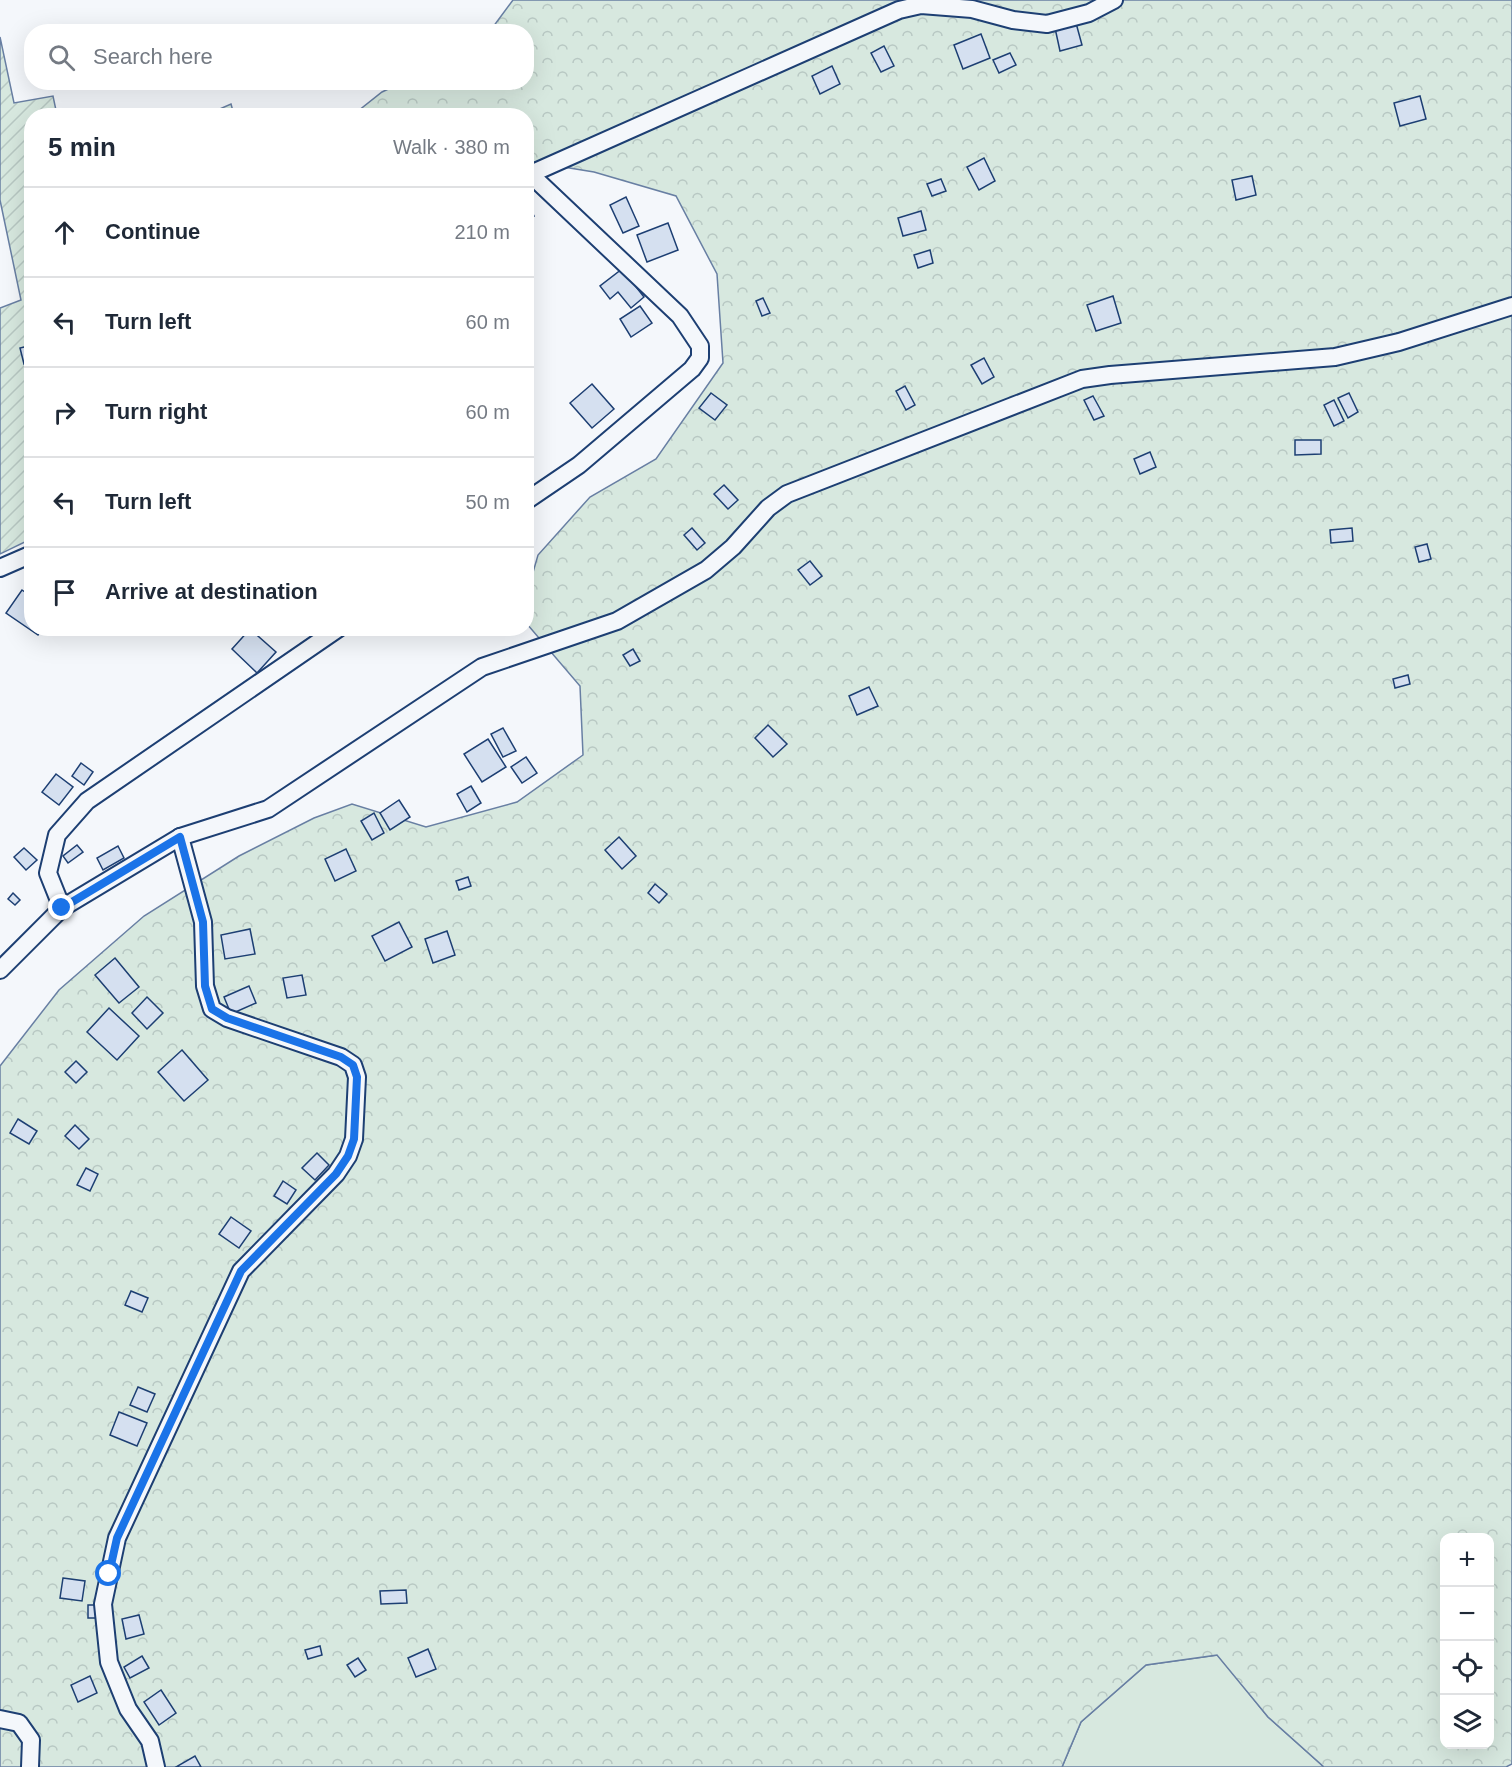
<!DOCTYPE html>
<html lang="en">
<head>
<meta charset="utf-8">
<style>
	:root { --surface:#fff; --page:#f6f6f7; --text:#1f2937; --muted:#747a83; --line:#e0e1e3 }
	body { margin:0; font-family:Helvetica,sans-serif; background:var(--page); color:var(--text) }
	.controls { position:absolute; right:18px; bottom:18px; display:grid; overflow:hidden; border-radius:12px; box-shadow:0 6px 24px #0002 }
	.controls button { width:54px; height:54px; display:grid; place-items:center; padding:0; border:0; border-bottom:2px solid var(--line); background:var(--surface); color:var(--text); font:30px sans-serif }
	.stop { position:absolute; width:18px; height:18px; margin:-14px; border:4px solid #1a73e8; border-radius:50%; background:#fff }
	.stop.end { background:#1a73e8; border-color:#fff; box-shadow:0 2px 6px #0008 }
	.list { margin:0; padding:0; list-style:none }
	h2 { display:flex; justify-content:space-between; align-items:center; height:78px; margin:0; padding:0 24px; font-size:26px }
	h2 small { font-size:20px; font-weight:400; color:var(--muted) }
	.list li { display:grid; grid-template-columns:39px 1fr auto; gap:18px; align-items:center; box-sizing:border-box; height:90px; padding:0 24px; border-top:2px solid var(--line) }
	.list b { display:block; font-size:22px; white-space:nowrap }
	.list em { font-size:20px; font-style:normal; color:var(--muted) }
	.icon { flex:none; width:33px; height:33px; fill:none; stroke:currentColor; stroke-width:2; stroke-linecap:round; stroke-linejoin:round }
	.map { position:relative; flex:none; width:1512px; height:1767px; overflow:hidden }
	.search { position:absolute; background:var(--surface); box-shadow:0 6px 24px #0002; left:24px; top:24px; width:510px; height:66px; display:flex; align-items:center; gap:15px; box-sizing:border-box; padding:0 21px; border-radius:24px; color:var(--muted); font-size:22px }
	.panel { position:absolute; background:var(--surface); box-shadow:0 6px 24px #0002; left:24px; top:108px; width:510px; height:528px; border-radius:24px }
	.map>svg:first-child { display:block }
	.grass { fill:#d7e8df; stroke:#687fa3; stroke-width:1.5 }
	.forest { fill:url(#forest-crowns); stroke:#687fa3; stroke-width:1.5; fill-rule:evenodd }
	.garden { fill:url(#garden-furrows); stroke:#687fa3; stroke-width:1.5 }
	.building { fill:#d5e0f0; stroke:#1d3f73; stroke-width:1.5 }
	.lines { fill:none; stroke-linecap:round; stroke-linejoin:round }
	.street-casing { stroke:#1d3f73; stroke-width:20 }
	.street { stroke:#f4f7fb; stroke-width:16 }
	.route { stroke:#1a73e8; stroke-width:8 }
</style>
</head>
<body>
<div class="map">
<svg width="1512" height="1767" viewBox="0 0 1512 1767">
	<defs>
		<pattern id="forest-crowns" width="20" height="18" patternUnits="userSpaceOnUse" patternTransform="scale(1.5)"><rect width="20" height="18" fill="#d7e8df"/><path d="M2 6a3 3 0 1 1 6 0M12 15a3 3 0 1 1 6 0" fill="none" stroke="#b8c8c3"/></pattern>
		<pattern id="garden-furrows" width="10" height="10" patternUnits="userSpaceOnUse" patternTransform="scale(1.5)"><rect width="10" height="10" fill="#d7e8df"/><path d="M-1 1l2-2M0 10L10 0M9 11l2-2" fill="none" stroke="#b8c8c3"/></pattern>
	</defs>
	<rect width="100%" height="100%" fill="#f4f7fb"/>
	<!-- grass -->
	<path class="grass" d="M 1218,1655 L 1268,1717 L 1324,1767 L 1062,1767 L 1081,1722 L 1146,1665 Z"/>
	<!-- forest -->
	<path class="forest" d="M 513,0 L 1512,0 L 1512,1764 L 1506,1767 L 1324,1767 L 1268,1717 L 1217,1655 L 1146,1665 L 1081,1722 L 1062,1767 L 0,1767 L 0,1066 L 59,990 L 144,916 L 239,856 L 314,818 L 352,804 L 426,827 L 517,802 L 583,755 L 580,686 L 527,624 L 527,593 L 538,555 L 590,497 L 656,459 L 723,363 L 717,274 L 676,196 L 594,172 L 527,161 L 526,116 L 353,115 L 382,92 L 401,83 L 526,82 L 526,32 L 490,31 ZM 1444,1538 L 1490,1538 L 1490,1744 L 1444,1744 Z"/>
	<!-- garden -->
	<g class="garden">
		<path d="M 0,37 L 14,103 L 53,96 L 57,115 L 32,116 L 31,539 L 0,554 L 0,308 L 21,300 L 0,200 Z"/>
		<path d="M 231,104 L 234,115 L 206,115 Z"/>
	</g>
	<!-- building -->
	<g class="building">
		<path d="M 1076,23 L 1082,45 L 1060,51 L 1055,28 Z"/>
		<path d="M 981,34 L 990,58 L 963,69 L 954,45 Z"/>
		<path d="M 884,46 L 894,66 L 881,72 L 871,53 Z"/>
		<path d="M 1010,53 L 1016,65 L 999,73 L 993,60 Z"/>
		<path d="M 832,66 L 840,84 L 820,94 L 812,76 Z"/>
		<path d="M 1420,96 L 1426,119 L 1400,126 L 1394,103 Z"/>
		<path d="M 984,158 L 995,181 L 979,190 L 967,167 Z"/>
		<path d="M 1252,176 L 1256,195 L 1236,200 L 1232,180 Z"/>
		<path d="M 941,179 L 946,191 L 932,196 L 927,184 Z"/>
		<path d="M 626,197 L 639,226 L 623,233 L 610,205 Z"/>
		<path d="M 27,199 L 32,199 L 32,217 L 29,217 Z"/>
		<path d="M 526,199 L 534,216 L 526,219 Z"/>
		<path d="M 921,211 L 926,230 L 903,236 L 898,218 Z"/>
		<path d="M 668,223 L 678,250 L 647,262 L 637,235 Z"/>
		<path d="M 930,250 L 933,263 L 918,268 L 914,255 Z"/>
		<path d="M 622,269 L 644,297 L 631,308 L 618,292 L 610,299 L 600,286 Z"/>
		<path d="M 1113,296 L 1121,323 L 1096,331 L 1087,305 Z"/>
		<path d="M 763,298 L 770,313 L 762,316 L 756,301 Z"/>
		<path d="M 640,306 L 652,323 L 631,337 L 620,319 Z"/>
		<path d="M 32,345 L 32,362 L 24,364 L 20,348 Z"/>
		<path d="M 984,358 L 994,377 L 982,384 L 971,365 Z"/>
		<path d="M 592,384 L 614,409 L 592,428 L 570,403 Z"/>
		<path d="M 905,386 L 915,405 L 906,410 L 896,391 Z"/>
		<path d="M 711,393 L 727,405 L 715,420 L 699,408 Z"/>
		<path d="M 1349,393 L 1358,412 L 1348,418 L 1338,398 Z"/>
		<path d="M 1093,396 L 1104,416 L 1094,420 L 1084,400 Z"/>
		<path d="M 1334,400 L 1344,421 L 1334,426 L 1324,405 Z"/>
		<path d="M 1295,440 L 1321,440 L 1321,454 L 1295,455 Z"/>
		<path d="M 1150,452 L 1156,467 L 1140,474 L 1134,459 Z"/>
		<path d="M 724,485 L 738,500 L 728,509 L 714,494 Z"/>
		<path d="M 692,528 L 705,543 L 697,550 L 684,535 Z"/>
		<path d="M 1352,528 L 1353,541 L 1331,543 L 1330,530 Z"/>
		<path d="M 1427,544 L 1431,559 L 1419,562 L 1415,547 Z"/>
		<path d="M 810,561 L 822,576 L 810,585 L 798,570 Z"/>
		<path d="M 22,590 L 32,597 L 32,628 L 42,628 L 38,635 L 6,613 Z"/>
		<path d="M 250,629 L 276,652 L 257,673 L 232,649 Z"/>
		<path d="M 633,649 L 640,661 L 630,666 L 623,655 Z"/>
		<path d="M 1408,675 L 1410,684 L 1395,688 L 1393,679 Z"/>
		<path d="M 869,687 L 878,706 L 857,715 L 849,696 Z"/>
		<path d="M 768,725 L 787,744 L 773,757 L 755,738 Z"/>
		<path d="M 503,728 L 516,751 L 503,757 L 491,734 Z"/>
		<path d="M 488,739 L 506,767 L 482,782 L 464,754 Z"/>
		<path d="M 526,757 L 537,773 L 522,783 L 511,767 Z"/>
		<path d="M 81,763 L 93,772 L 84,785 L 72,776 Z"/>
		<path d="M 56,774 L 73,787 L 59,805 L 42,792 Z"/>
		<path d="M 471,786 L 481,803 L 467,812 L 457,794 Z"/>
		<path d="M 399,800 L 410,817 L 390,830 L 380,813 Z"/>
		<path d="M 374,813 L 384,833 L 372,840 L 361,821 Z"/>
		<path d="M 619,837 L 636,856 L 622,869 L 605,850 Z"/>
		<path d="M 77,845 L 83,852 L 68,863 L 63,856 Z"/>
		<path d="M 118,846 L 124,858 L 103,870 L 97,858 Z"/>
		<path d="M 24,848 L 37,860 L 26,870 L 14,857 Z"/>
		<path d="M 346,849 L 356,871 L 335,881 L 325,859 Z"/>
		<path d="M 468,877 L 471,886 L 459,890 L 456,881 Z"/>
		<path d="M 655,884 L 667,894 L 659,903 L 648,893 Z"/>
		<path d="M 13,893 L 20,900 L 15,905 L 8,899 Z"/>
		<path d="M 399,922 L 412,947 L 385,961 L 372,936 Z"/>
		<path d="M 250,929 L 255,954 L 225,959 L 221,935 Z"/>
		<path d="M 447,931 L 455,955 L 433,963 L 425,939 Z"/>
		<path d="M 115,958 L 139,987 L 119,1003 L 95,975 Z"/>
		<path d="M 302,975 L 306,995 L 287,998 L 283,978 Z"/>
		<path d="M 249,986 L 256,1003 L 231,1014 L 224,997 Z"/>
		<path d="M 147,997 L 163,1013 L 147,1029 L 132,1013 Z"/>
		<path d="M 109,1008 L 139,1036 L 117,1060 L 87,1032 Z"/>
		<path d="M 182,1050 L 208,1080 L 184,1101 L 158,1072 Z"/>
		<path d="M 76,1061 L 87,1072 L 76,1083 L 65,1072 Z"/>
		<path d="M 18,1119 L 37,1131 L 29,1144 L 10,1133 Z"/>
		<path d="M 75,1125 L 89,1139 L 79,1149 L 65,1136 Z"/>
		<path d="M 317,1153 L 329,1165 L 315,1180 L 302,1168 Z"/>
		<path d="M 86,1168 L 98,1174 L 90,1191 L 77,1185 Z"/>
		<path d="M 283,1181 L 296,1190 L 287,1204 L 274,1196 Z"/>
		<path d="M 231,1217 L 251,1231 L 239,1248 L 219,1234 Z"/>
		<path d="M 131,1291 L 148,1298 L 142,1312 L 125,1305 Z"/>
		<path d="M 138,1387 L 155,1394 L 147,1412 L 130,1405 Z"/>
		<path d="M 119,1412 L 147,1423 L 137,1446 L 110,1435 Z"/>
		<path d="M 63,1578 L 85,1581 L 82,1601 L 60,1598 Z"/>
		<path d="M 406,1590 L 407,1603 L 381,1604 L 380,1591 Z"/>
		<rect x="88" y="1605" width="12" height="13"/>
		<path d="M 139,1615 L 144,1634 L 126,1639 L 122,1619 Z"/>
		<path d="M 320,1646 L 322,1655 L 308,1659 L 305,1650 Z"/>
		<path d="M 428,1649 L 436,1669 L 416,1677 L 408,1658 Z"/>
		<path d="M 142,1656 L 149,1668 L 130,1678 L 124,1667 Z"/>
		<path d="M 358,1658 L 366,1670 L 355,1677 L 347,1665 Z"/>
		<path d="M 90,1676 L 97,1693 L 78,1702 L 71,1685 Z"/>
		<path d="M 161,1690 L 176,1713 L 159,1725 L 144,1702 Z"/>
		<path d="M 195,1756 L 201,1767 L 176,1767 Z"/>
	</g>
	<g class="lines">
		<!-- street casing -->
		<g class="street-casing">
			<g id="street">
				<path d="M 526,176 L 899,10 L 921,5 L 972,9 L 1013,20 L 1047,24 L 1089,13 L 1114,0"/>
				<path d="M 526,501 L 579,465 L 692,369 L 700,358 L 700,346 L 680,316 L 530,174"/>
				<path d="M 0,568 L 32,554"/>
				<path d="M 62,908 L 48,873 L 57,835 L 87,801 L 339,628"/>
				<path d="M 0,970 L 62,908 L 180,837 L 268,809 L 482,667 L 617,621 L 706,570 L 733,547 L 768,508 L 787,494 L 1082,379 L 1110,375 L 1335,357 L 1399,342 L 1512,306"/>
				<path d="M 0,1719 L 19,1723 L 31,1740 L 30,1767"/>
				<path d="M 156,1767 L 150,1741 L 128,1709 L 109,1662 L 103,1604 L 117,1538 L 241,1271 L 336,1174 L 348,1156 L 354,1139 L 357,1077 L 353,1065 L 341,1057 L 227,1018 L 212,1009 L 205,986 L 203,922 L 180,837"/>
			</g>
		</g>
		<!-- street -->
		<use href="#street" class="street"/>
	</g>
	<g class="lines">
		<!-- route -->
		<path class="route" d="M 62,908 L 180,837 L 203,922 L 205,986 L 212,1009 L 227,1018 L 341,1057 L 353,1065 L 357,1077 L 354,1139 L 348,1156 L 336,1174 L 241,1271 L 117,1538 L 109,1574"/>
	</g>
</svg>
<div class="controls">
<button>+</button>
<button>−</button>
<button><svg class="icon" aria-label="locate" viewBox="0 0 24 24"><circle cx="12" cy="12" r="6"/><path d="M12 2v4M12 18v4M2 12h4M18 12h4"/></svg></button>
<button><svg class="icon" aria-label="layers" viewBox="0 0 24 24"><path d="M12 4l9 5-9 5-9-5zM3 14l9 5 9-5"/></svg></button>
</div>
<div class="stop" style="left:109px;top:1574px"></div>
<div class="stop end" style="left:62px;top:908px"></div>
<div class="search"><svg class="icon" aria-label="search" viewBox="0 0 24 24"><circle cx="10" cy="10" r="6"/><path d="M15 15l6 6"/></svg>Search here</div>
<section class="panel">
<h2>5 min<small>Walk · 380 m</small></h2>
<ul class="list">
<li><svg class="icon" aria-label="ahead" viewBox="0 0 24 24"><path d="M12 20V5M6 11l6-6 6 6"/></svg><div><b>Continue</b></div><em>210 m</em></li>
<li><svg class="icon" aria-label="left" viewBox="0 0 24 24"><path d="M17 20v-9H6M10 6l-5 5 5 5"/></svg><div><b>Turn left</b></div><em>60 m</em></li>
<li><svg class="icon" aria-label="right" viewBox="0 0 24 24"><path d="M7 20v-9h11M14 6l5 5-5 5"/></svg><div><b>Turn right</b></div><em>60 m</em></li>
<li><svg class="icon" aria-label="left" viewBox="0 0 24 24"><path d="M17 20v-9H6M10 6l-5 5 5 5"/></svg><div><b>Turn left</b></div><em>50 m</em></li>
<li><svg class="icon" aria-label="arrive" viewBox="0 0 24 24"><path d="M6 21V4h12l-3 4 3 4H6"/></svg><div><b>Arrive at destination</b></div></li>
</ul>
</section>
</div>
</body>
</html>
